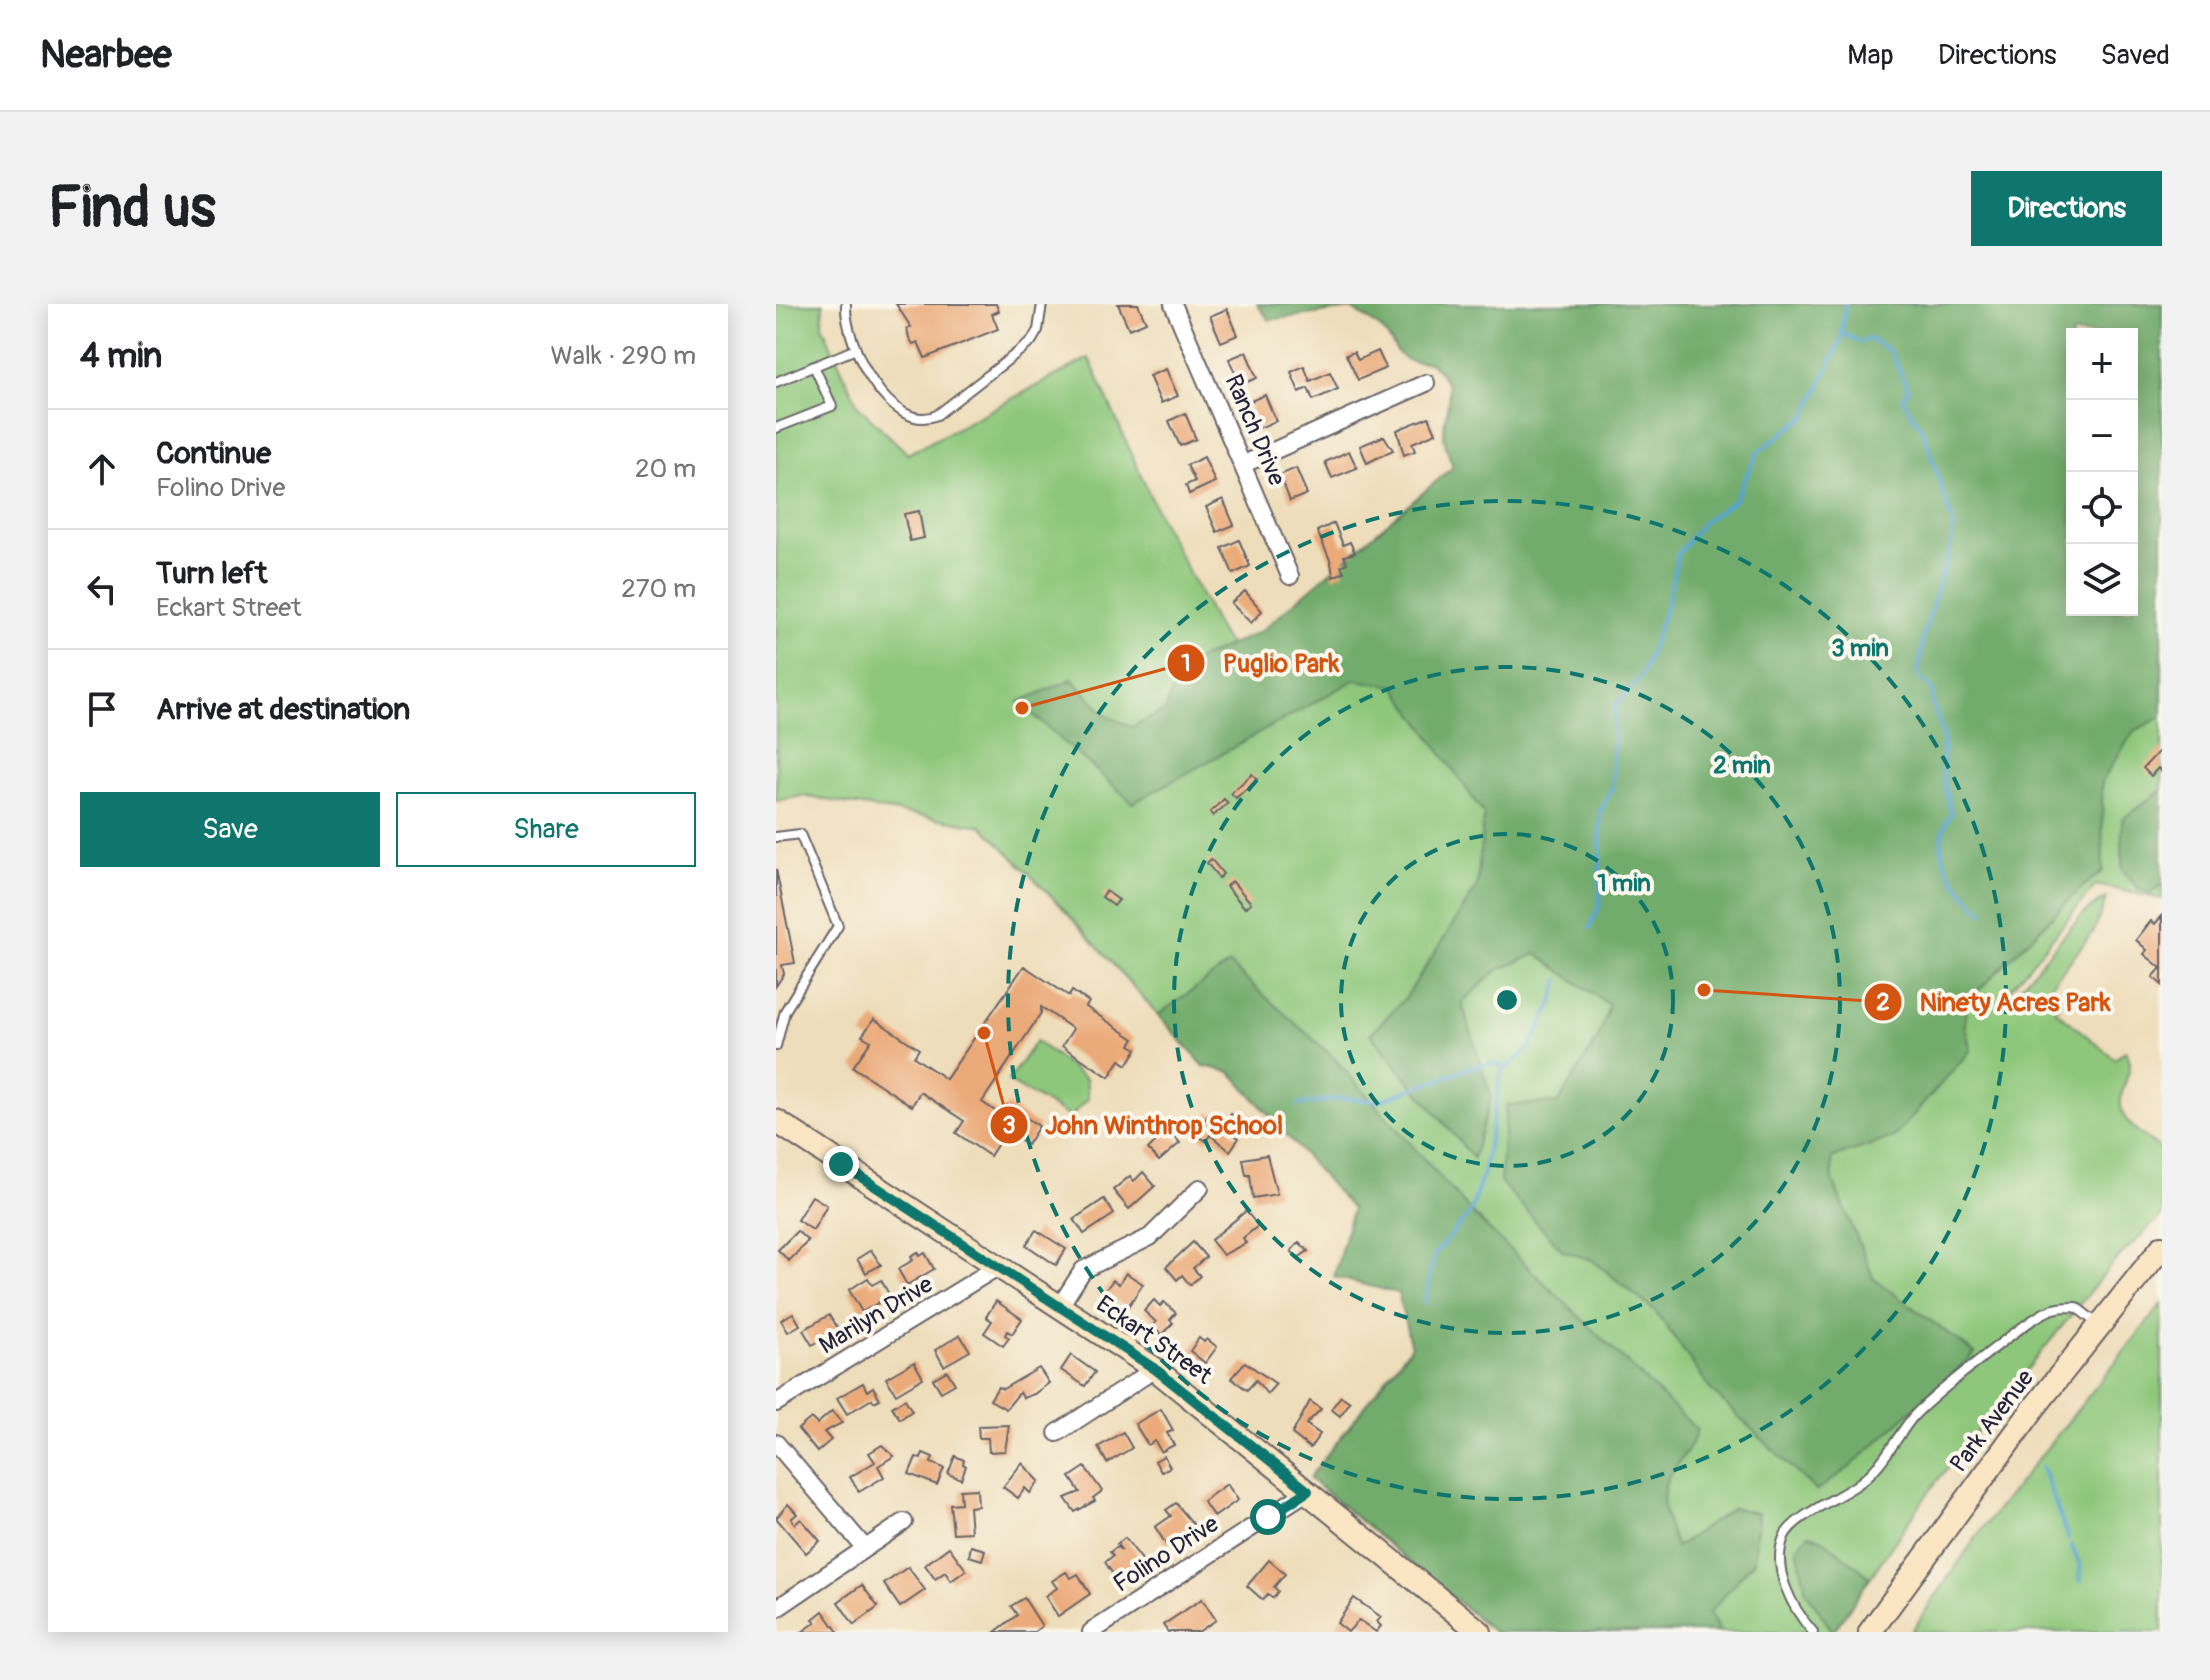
<!DOCTYPE html>
<html lang="en">
<head>
<meta charset="utf-8">
<style>
	:root { --surface:#fff; --page:#f2f2f2; --text:#202124; --muted:#757577; --line:#e0e0e0; --accent:#0f766e }
	body { margin:0; font-family:Pangolin,sans-serif; background:var(--page); color:var(--text) }
	.controls { position:absolute; right:24px; top:24px; display:grid; overflow:hidden; border-radius:0px; box-shadow:0 4px 20px #0003 }
	.controls button { width:72px; height:72px; display:grid; place-items:center; padding:0; border:0; border-bottom:2px solid var(--line); background:var(--surface); color:var(--text); font:40px sans-serif }
	.stop { position:absolute; width:24px; height:24px; margin:-18px; border:6px solid #0f766e; border-radius:50%; background:#fff }
	.stop.end { background:#0f766e; border-color:#fff; box-shadow:0 2px 8px #0008 }
	.list { margin:0; padding:0; list-style:none }
	h2 { display:flex; justify-content:space-between; align-items:center; height:104px; margin:0; padding:0 32px; font-size:34px }
	h2 small { font-size:26px; font-weight:400; color:var(--muted) }
	.list li { display:grid; grid-template-columns:52px 1fr auto; gap:24px; align-items:center; box-sizing:border-box; height:120px; padding:0 32px; border-top:2px solid var(--line) }
	.list b { display:block; font-size:30px; white-space:nowrap }
	.list p { margin:0; font-size:26px; white-space:nowrap; color:var(--muted) }
	.list em { font-size:26px; font-style:normal; color:var(--muted) }
	.actions { display:flex; gap:16px; padding:24px 32px }
	.actions a { flex:1; padding:18px 0; border:2px solid var(--accent); border-radius:0px; text-align:center; font-size:28px; color:var(--accent) }
	.actions .main { background:var(--accent); color:#fff }
	.icon { flex:none; width:44px; height:44px; fill:none; stroke:currentColor; stroke-width:2; stroke-linecap:round; stroke-linejoin:round }
	.map { position:relative; flex:none; width:1386px; height:1328px; overflow:hidden; border-radius:0px }
	header { display:flex; align-items:center; gap:48px; box-sizing:border-box; height:112px; padding:0 40px; background:var(--surface); border-bottom:2px solid var(--line) }
	header strong { font-size:38px }
	nav { display:flex; gap:44px; margin-inline-start:auto; font-size:28px }
	.intro { display:flex; align-items:center; justify-content:space-between; box-sizing:border-box; height:192px; padding:0 48px }
	h1 { margin:0; font-size:56px }
	.button { padding:20px 36px; border-radius:0px; background:var(--accent); color:#fff; font-size:28px; font-weight:700 }
	main { display:flex; gap:48px; padding:0 48px }
	aside { flex:1; background:var(--surface); border-radius:0px; box-shadow:0 4px 20px #0003 }
	.map>svg:first-child { display:block }
	.green { fill:#8ec77c; stroke:#58745c; stroke-width:2; fill-rule:evenodd }
	.forest { fill:#72ac6c; stroke:#4a6754; stroke-width:2; fill-rule:evenodd }
	.lines { fill:none; stroke-linecap:round; stroke-linejoin:round }
	.stream { stroke:#56a4cf; stroke-width:4 }
	.building { fill:#ebaa79 }
	.lane-casing { stroke:#696367; stroke-width:12 }
	.street-casing { stroke:#696367; stroke-width:20 }
	.secondary-casing { stroke:#696367; stroke-width:26 }
	.lane { stroke:#fff; stroke-width:8 }
	.street { stroke:#fff; stroke-width:16 }
	.secondary { stroke:#fbe6c4; stroke-width:22 }
	.route { stroke:#0f766e; stroke-width:10 }
	.ring { fill:none; stroke:#0f766e; stroke-width:4; stroke-dasharray:14 10 }
	.labels { text-anchor:middle; dominant-baseline:central; stroke-width:8; stroke-linejoin:round; paint-order:stroke }
	.street-label { font-size:24px; fill:#22223b; stroke:#fbf7ec }
	.centre { fill:#0f766e; stroke:#fbf7ec; stroke-width:4 }
	.ring-label { font-size:24px; text-anchor:middle; font-weight:bold; fill:#0f766e; stroke:#fbf7ec; stroke-width:8; stroke-linejoin:round; paint-order:stroke }
	.leader { fill:none; stroke:#d45411; stroke-width:3 }
	.callout-dot { fill:#d45411; stroke:#fbf7ec; stroke-width:3 }
	.mark-label { font-size:24px; text-anchor:middle; font-weight:bold; fill:#fff }
	.callout-label { font-size:26px; text-anchor:middle; font-weight:bold; fill:#d45411; stroke:#fbf7ec; stroke-width:8; stroke-linejoin:round; paint-order:stroke }
</style>
</head>
<body>
<header>
<strong>Nearbee</strong>
<nav><a>Map</a><a>Directions</a><a>Saved</a></nav>
</header>
<div class="intro"><h1>Find us</h1><a class="button">Directions</a></div>
<main>
<aside>
<h2>4 min<small>Walk · 290 m</small></h2>
<ul class="list">
<li><svg class="icon" aria-label="ahead" viewBox="0 0 24 24"><path d="M12 20V5M6 11l6-6 6 6"/></svg><div><b>Continue</b><p>Folino Drive</p></div><em>20 m</em></li>
<li><svg class="icon" aria-label="left" viewBox="0 0 24 24"><path d="M17 20v-9H6M10 6l-5 5 5 5"/></svg><div><b>Turn left</b><p>Eckart Street</p></div><em>270 m</em></li>
<li><svg class="icon" aria-label="arrive" viewBox="0 0 24 24"><path d="M6 21V4h12l-3 4 3 4H6"/></svg><div><b>Arrive at destination</b></div></li>
</ul>
<div class="actions"><a class="main">Save</a><a>Share</a></div>
</aside>
<div class="map">
<svg width="1386" height="1328" viewBox="0 0 1386 1328">
	<rect width="100%" height="100%" fill="#fbf7ec"/>
	<filter id="ink" filterUnits="userSpaceOnUse"><feTurbulence type="fractalNoise" baseFrequency=".0125" numOctaves="2"/><feDisplacementMap in="SourceGraphic" scale="16" xChannelSelector="R" yChannelSelector="G"/><feConvolveMatrix kernelMatrix="1 2 1 2 8 2 1 2 1" color-interpolation-filters="sRGB"/></filter>
	<filter id="wash" filterUnits="userSpaceOnUse"><feTurbulence type="fractalNoise" baseFrequency=".006" numOctaves="4" result="noise"/><feDisplacementMap in="SourceGraphic" scale="32" xChannelSelector="R" yChannelSelector="G"/><feGaussianBlur stdDeviation="1.8" result="paint"/><feColorMatrix in="noise" values="0 0 0 0 0 0 0 0 0 0 0 0 0 0 0 0 0 1.4 0 .05"/><feComposite in="paint" operator="in"/></filter>
	<g filter="url(#wash)">
		<rect width="100%" height="100%" fill="#eeddba"/>
		<!-- green -->
		<g class="green">
			<path d="M 0,0 L 47,0 L 46,21 L 82,102 L 132,150 L 313,54 L 384,214 L 448,335 L 479,366 L 720,141 L 1386,0 L 1386,595 L 1320,581 L 1221,701 C 1260,677 1296,608 1331,594 L 1318,627 L 1273,684 L 1286,696 L 1279,706 L 1339,755 L 1349,747 C 1365,765 1335,789 1348,812 C 1355,825 1375,837 1386,846 L 1386,911 L 1337,959 L 1157,1182 L 1057,1328 L 718,1328 L 533,1174 L 635,1042 L 622,989 L 576,905 L 455,768 L 428,762 L 282,599 L 206,522 L 26,492 L 0,497 ZM 1296,30 L 1356,30 L 1356,306 L 1296,306 Z"/>
			<path d="M 260,737 L 310,775 L 312,795 L 294,813 L 232,777 Z"/>
			<path d="M 1386,1000 L 1386,1328 L 1135,1328 L 1203,1229 Z"/>
		</g>
		<!-- forest -->
		<g class="forest">
			<path d="M 481,0 L 1386,0 L 1386,413 L 1358,427 L 1326,477 L 1327,567 L 1305,584 L 1190,699 L 1189,723 L 1195,746 L 1118,833 L 1056,854 L 1057,877 L 1098,975 L 1199,1049 L 1074,1163 L 1040,1187 L 936,1087 L 880,1008 L 816,956 L 787,947 L 724,878 L 730,801 L 782,799 L 823,732 L 833,701 L 760,650 L 720,667 L 686,699 L 715,793 L 697,854 L 594,730 L 630,693 L 701,583 L 708,510 L 619,382 L 579,376 L 357,499 L 243,398 L 296,375 L 331,412 L 356,423 L 389,407 L 404,364 L 485,327 L 677,163 C 674,154 668,141 668,131 C 667,98 686,88 654,58 C 618,60 626,49 607,27 C 599,18 585,12 575,5 L 493,16 ZM 1296,30 L 1356,30 L 1356,306 L 1296,306 Z"/>
			<path d="M 1386,486 L 1386,580 L 1374,590 L 1362,584 L 1346,566 L 1346,515 Z"/>
			<path d="M 453,660 L 556,752 L 699,912 L 921,1126 C 915,1146 902,1157 892,1175 C 881,1196 892,1223 900,1243 L 957,1204 L 982,1209 L 978,1257 L 933,1309 L 944,1328 L 718,1328 L 533,1174 L 635,1043 L 622,989 L 558,973 L 576,905 L 455,768 L 428,762 L 382,711 Z"/>
			<path d="M 1033,1230 L 1048,1236 L 1094,1273 L 1057,1328 L 1030,1287 L 1021,1243 Z"/>
		</g>
		<g class="lines">
			<!-- stream -->
			<g class="stream">
				<path d="M 1066,29 L 1083,38 L 1094,35 L 1114,47 L 1132,85 L 1126,95 L 1147,126 L 1177,220 L 1176,236 L 1147,333 L 1142,372 L 1157,386 L 1156,397 L 1167,431 L 1167,472 L 1175,510 C 1149,549 1181,583 1208,609"/>
				<path d="M 814,624 L 824,600 L 824,508 L 836,485 L 839,403 L 866,371 L 891,300 L 902,250 L 928,217 L 958,197 L 982,148 L 1030,112 L 1065,36 L 1069,0"/>
				<path d="M 522,801 L 566,794 L 603,797 L 699,762 L 717,759 L 731,764"/>
				<path d="M 649,999 L 658,951 L 694,909 L 707,870 L 725,769 L 754,744 L 777,698 L 783,676"/>
				<path d="M 1266,1163 L 1292,1234"/>
				<path d="M 1295,1241 L 1304,1261 L 1305,1277"/>
			</g>
		</g>
		<g id="blocks">
			<!-- building -->
			<g class="building">
				<path d="M 120,0 L 220,0 L 223,7 L 216,10 L 222,25 L 149,54 L 142,38 L 137,40 L 133,34 L 131,25 L 135,23 Z"/>
				<path d="M 342,0 L 362,0 L 370,18 L 353,25 Z"/>
				<path d="M 451,5 L 462,31 L 445,38 L 434,12 Z"/>
				<path d="M 602,47 L 610,64 L 582,76 L 570,51 L 578,48 L 582,56 Z"/>
				<path d="M 470,48 L 481,74 L 464,81 L 453,55 Z"/>
				<path d="M 528,62 L 534,77 L 554,68 L 562,85 L 537,96 L 532,84 L 523,88 L 515,68 Z"/>
				<path d="M 390,65 L 402,92 L 385,99 L 373,72 Z"/>
				<path d="M 489,91 L 500,117 L 483,124 L 472,98 Z"/>
				<path d="M 409,109 L 420,135 L 404,142 L 393,117 Z"/>
				<path d="M 653,113 L 660,129 L 636,139 L 639,147 L 628,151 L 621,126 Z"/>
				<path d="M 608,132 L 617,146 L 591,159 L 584,142 Z"/>
				<path d="M 573,147 L 581,164 L 556,174 L 549,158 Z"/>
				<path d="M 428,153 L 439,178 L 413,190 L 410,181 L 419,177 L 411,161 Z"/>
				<path d="M 520,164 L 531,190 L 514,197 L 504,171 Z"/>
				<path d="M 447,195 L 458,221 L 441,228 L 430,203 Z"/>
				<path d="M 143,207 L 148,234 L 134,237 L 128,210 Z"/>
				<path d="M 558,219 L 567,241 L 574,238 L 579,249 L 568,252 L 571,259 L 565,262 L 568,268 L 557,273 L 555,258 L 541,227 Z"/>
				<path d="M 463,236 L 474,262 L 457,270 L 446,244 Z"/>
				<path d="M 469,287 L 486,307 L 475,319 L 455,299 Z"/>
				<path d="M 1386,444 L 1386,468 L 1382,464 L 1375,472 L 1367,464 Z"/>
				<path d="M 476,470 L 481,475 L 460,494 L 455,489 Z"/>
				<path d="M 448,495 L 452,499 L 437,512 L 434,508 Z"/>
				<path d="M 435,555 L 447,570 L 443,574 L 431,559 Z"/>
				<path d="M 0,565 L 19,659 L 6,661 L 8,670 L 0,682 Z"/>
				<path d="M 456,577 L 475,599 L 469,604 L 450,582 Z"/>
				<path d="M 330,587 L 343,596 L 338,602 L 326,593 Z"/>
				<path d="M 1386,612 L 1386,681 L 1377,673 L 1385,664 L 1368,650 L 1371,646 L 1360,636 L 1375,617 L 1379,620 Z"/>
				<path d="M 248,662 L 293,692 L 296,687 L 313,698 L 310,703 L 358,735 L 354,741 L 361,745 L 351,761 L 344,756 L 333,773 L 286,742 L 297,725 L 265,703 L 265,709 L 206,798 L 225,811 L 231,801 L 263,822 L 251,841 L 230,827 L 214,852 L 180,829 L 188,817 L 144,788 L 136,802 L 77,763 L 95,737 L 86,732 L 98,715 L 143,745 L 138,753 L 170,775 Z"/>
				<path d="M 434,808 L 450,818 L 455,810 L 464,816 L 455,829 L 463,834 L 454,847 L 434,831 L 430,837 L 420,830 Z"/>
				<path d="M 392,825 L 404,839 L 383,857 L 372,845 Z"/>
				<path d="M 491,851 L 501,890 L 477,894 L 474,871 L 470,871 L 467,855 Z"/>
				<path d="M 367,868 L 379,882 L 353,905 L 337,886 L 354,872 L 358,877 Z"/>
				<path d="M 36,892 L 51,901 L 37,926 L 21,916 Z"/>
				<path d="M 328,895 L 338,910 L 308,930 L 298,915 Z"/>
				<path d="M 470,907 L 482,922 L 467,934 L 470,939 L 447,951 L 435,936 Z"/>
				<path d="M 260,926 L 290,945 L 280,961 L 250,941 Z"/>
				<path d="M 21,927 L 32,937 L 13,957 L 2,946 Z"/>
				<path d="M 417,938 L 430,953 L 417,964 L 424,972 L 414,981 L 406,971 L 401,976 L 390,963 Z"/>
				<path d="M 523,938 L 532,947 L 522,954 L 515,947 Z"/>
				<path d="M 95,946 L 105,961 L 90,969 L 81,955 Z"/>
				<path d="M 142,948 L 144,952 L 149,949 L 158,965 L 131,981 L 122,965 L 137,956 L 135,952 Z"/>
				<path d="M 350,969 L 367,980 L 351,1004 L 328,988 L 337,976 L 343,980 Z"/>
				<path d="M 92,974 L 96,981 L 105,976 L 114,992 L 86,1008 L 73,986 Z"/>
				<path d="M 378,996 L 384,1002 L 388,998 L 400,1009 L 394,1016 L 397,1019 L 386,1031 L 376,1022 L 380,1018 L 368,1007 Z"/>
				<path d="M 220,997 L 246,1015 L 236,1030 L 231,1027 L 229,1031 L 233,1034 L 227,1042 L 208,1029 L 216,1017 L 210,1013 Z"/>
				<path d="M 17,1009 L 24,1021 L 12,1028 L 5,1016 Z"/>
				<path d="M 53,1011 L 62,1026 L 36,1041 L 27,1026 Z"/>
				<path d="M 184,1031 L 194,1047 L 168,1062 L 159,1046 Z"/>
				<path d="M 423,1034 L 428,1038 L 431,1035 L 441,1043 L 429,1059 L 414,1047 Z"/>
				<path d="M 295,1051 L 319,1068 L 309,1082 L 285,1066 Z"/>
				<path d="M 138,1058 L 147,1074 L 120,1090 L 110,1074 Z"/>
				<path d="M 469,1058 L 500,1080 L 491,1090 L 480,1076 L 471,1086 L 455,1074 Z"/>
				<path d="M 263,1064 L 273,1079 L 258,1090 L 247,1094 L 244,1088 L 230,1105 L 214,1096 L 222,1083 L 227,1085 Z"/>
				<path d="M 171,1067 L 179,1080 L 165,1088 L 157,1075 Z"/>
				<path d="M 87,1079 L 91,1087 L 97,1083 L 104,1095 L 98,1098 L 96,1095 L 71,1110 L 61,1094 Z"/>
				<path d="M 565,1092 L 574,1098 L 564,1112 L 555,1105 Z"/>
				<path d="M 129,1095 L 136,1107 L 124,1115 L 116,1103 Z"/>
				<path d="M 534,1097 L 545,1105 L 530,1120 L 544,1130 L 534,1144 L 516,1130 Z"/>
				<path d="M 385,1105 L 397,1126 L 391,1129 L 398,1141 L 385,1148 L 379,1137 L 372,1141 L 359,1120 Z"/>
				<path d="M 56,1107 L 66,1119 L 48,1128 L 55,1136 L 41,1148 L 22,1125 L 35,1114 L 41,1120 Z"/>
				<path d="M 233,1121 L 229,1147 L 213,1148 L 212,1134 L 203,1134 L 202,1122 Z"/>
				<path d="M 347,1128 L 356,1144 L 331,1159 L 322,1143 Z"/>
				<path d="M 106,1141 L 118,1152 L 102,1162 L 108,1173 L 83,1188 L 74,1173 L 99,1158 L 93,1149 Z"/>
				<path d="M 147,1149 L 157,1153 L 155,1159 L 168,1164 L 161,1181 L 133,1170 L 140,1153 L 145,1155 Z"/>
				<path d="M 179,1152 L 188,1156 L 187,1160 L 190,1162 L 185,1175 L 172,1170 Z"/>
				<path d="M 388,1152 L 394,1163 L 385,1168 L 379,1157 Z"/>
				<path d="M 246,1159 L 263,1177 L 254,1189 L 249,1184 L 242,1194 L 227,1183 Z"/>
				<path d="M 309,1163 L 326,1187 L 317,1194 L 319,1197 L 299,1208 L 289,1194 L 304,1188 L 294,1173 Z"/>
				<path d="M 451,1180 L 462,1196 L 438,1213 L 427,1197 Z"/>
				<path d="M 201,1185 L 202,1202 L 193,1203 L 195,1228 L 177,1229 L 174,1200 L 185,1199 L 184,1186 Z"/>
				<path d="M 400,1199 L 418,1221 L 390,1240 L 379,1223 L 395,1212 L 390,1206 Z"/>
				<path d="M 12,1200 L 21,1210 L 15,1215 L 19,1220 L 25,1215 L 44,1237 L 30,1249 L 0,1214 Z"/>
				<path d="M 349,1234 L 367,1257 L 340,1275 L 329,1258 L 337,1252 L 334,1248 L 341,1243 L 346,1247 L 341,1240 Z"/>
				<path d="M 195,1242 L 209,1246 L 206,1256 L 193,1252 Z"/>
				<path d="M 173,1243 L 190,1266 L 175,1277 L 169,1268 L 159,1275 L 149,1261 Z"/>
				<path d="M 493,1256 L 509,1270 L 498,1283 L 502,1287 L 497,1294 L 492,1290 L 487,1296 L 471,1282 Z"/>
				<path d="M 132,1263 L 149,1286 L 124,1303 L 108,1280 Z"/>
				<path d="M 290,1268 L 295,1274 L 302,1270 L 314,1290 L 282,1312 L 269,1292 L 281,1284 L 276,1277 Z"/>
				<path d="M 86,1281 L 102,1303 L 78,1321 L 62,1298 Z"/>
				<path d="M 248,1294 L 266,1322 L 258,1328 L 219,1328 L 241,1311 L 235,1302 Z"/>
				<path d="M 578,1294 L 605,1313 L 601,1318 L 605,1322 L 600,1328 L 583,1316 L 572,1328 L 561,1319 Z"/>
				<path d="M 426,1295 L 440,1316 L 422,1328 L 392,1328 L 387,1321 Z"/>
				<path d="M 47,1307 L 62,1328 L 26,1328 L 40,1318 L 37,1315 Z"/>
			</g>
		</g>
	</g>
	<g filter="url(#ink)">
		<use href="#blocks" fill-opacity="0" stroke="#696367" stroke-width="2"/>
		<g class="lines">
			<!-- lane casing -->
			<g class="lane-casing">
				<g id="lane">
					<path d="M 70,0 C 68,39 114,132 161,111 L 255,38 L 262,26 L 266,0"/>
					<path d="M 0,78 L 80,45"/>
					<path d="M 0,124 L 56,102 L 38,62"/>
					<path d="M 0,533 L 24,530 L 62,622 L 9,707 L 0,742"/>
					<path d="M 1037,1328 C 1016,1304 995,1265 1008,1233 C 1016,1213 1063,1194 1082,1180 C 1106,1163 1118,1137 1136,1114 C 1150,1097 1250,1017 1270,1008 C 1280,1003 1289,1003 1300,1003 L 1323,1021"/>
				</g>
			</g>
			<!-- street casing -->
			<g class="street-casing">
				<g id="street">
					<path d="M 397,0 L 514,272"/>
					<path d="M 468,160 L 650,79"/>
					<path d="M 284,1002 L 307,966 L 374,933 L 424,884"/>
					<path d="M 0,1099 L 223,962"/>
					<path d="M 281,1129 L 379,1065"/>
					<path d="M 0,1139 L 88,1243"/>
					<path d="M 0,1305 L 128,1218"/>
					<path d="M 315,1328 L 532,1187"/>
				</g>
			</g>
			<!-- secondary casing -->
			<g class="secondary-casing">
				<g id="secondary">
					<path d="M 0,817 L 379,1065 L 704,1328"/>
					<path d="M 1094,1328 L 1258,1104 L 1386,943"/>
				</g>
			</g>
			<!-- lane -->
			<use href="#lane" class="lane"/>
			<!-- street -->
			<use href="#street" class="street"/>
			<!-- secondary -->
			<use href="#secondary" class="secondary"/>
		</g>
	</g>
	<g class="lines" filter="url(#ink)">
		<!-- route -->
		<path class="route" d="M 65,860 L 379,1065 L 532,1187 L 492,1213"/>
	</g>
	<!-- distance rings -->
	<g class="ring">
		<circle cx="731" cy="696" r="166"/>
		<circle cx="731" cy="696" r="333"/>
		<circle cx="731" cy="696" r="499"/>
	</g>
	<g class="labels">
		<!-- street labels -->
		<g class="street-label">
			<text transform="translate(479 126) rotate(67)">Ranch Drive</text>
			<text transform="translate(100 1011) rotate(-31)">Marilyn Drive</text>
			<text transform="translate(378 1036) rotate(35)">Eckart Street</text>
			<text transform="translate(1216 1117) rotate(-53)">Park Avenue</text>
			<text transform="translate(390 1250) rotate(-33)">Folino Drive</text>
		</g>
	</g>
	<circle cx="731" cy="696" r="12" class="centre"/>
	<g class="ring-label">
		<text x="1084" y="352">3 min</text>
		<text x="966" y="469">2 min</text>
		<text x="848" y="587">1 min</text>
	</g>
	<!-- callouts -->
	<path class="leader" d="M246 404L410 359M928 686L1107 698M208 729L233 821"/>
	<g class="callout-dot">
		<circle cx="246" cy="404" r="8"/>
		<circle cx="928" cy="686" r="8"/>
		<circle cx="208" cy="729" r="8"/>
		<circle cx="410" cy="359" r="20"/>
		<circle cx="1107" cy="698" r="20"/>
		<circle cx="233" cy="821" r="20"/>
	</g>
	<g class="mark-label">
		<text x="410" y="367">1</text>
		<text x="1107" y="706">2</text>
		<text x="233" y="829">3</text>
	</g>
	<g class="callout-label">
		<text x="505" y="368">Puglio Park</text>
		<text x="1239" y="707">Ninety Acres Park</text>
		<text x="388" y="830">John Winthrop School</text>
	</g>
</svg>
<div class="controls">
<button>+</button>
<button>−</button>
<button><svg class="icon" aria-label="locate" viewBox="0 0 24 24"><circle cx="12" cy="12" r="6"/><path d="M12 2v4M12 18v4M2 12h4M18 12h4"/></svg></button>
<button><svg class="icon" aria-label="layers" viewBox="0 0 24 24"><path d="M12 4l9 5-9 5-9-5zM3 14l9 5 9-5"/></svg></button>
</div>
<div class="stop" style="left:492px;top:1213px"></div>
<div class="stop end" style="left:65px;top:860px"></div>
</div>
</main>
</body>
</html>
